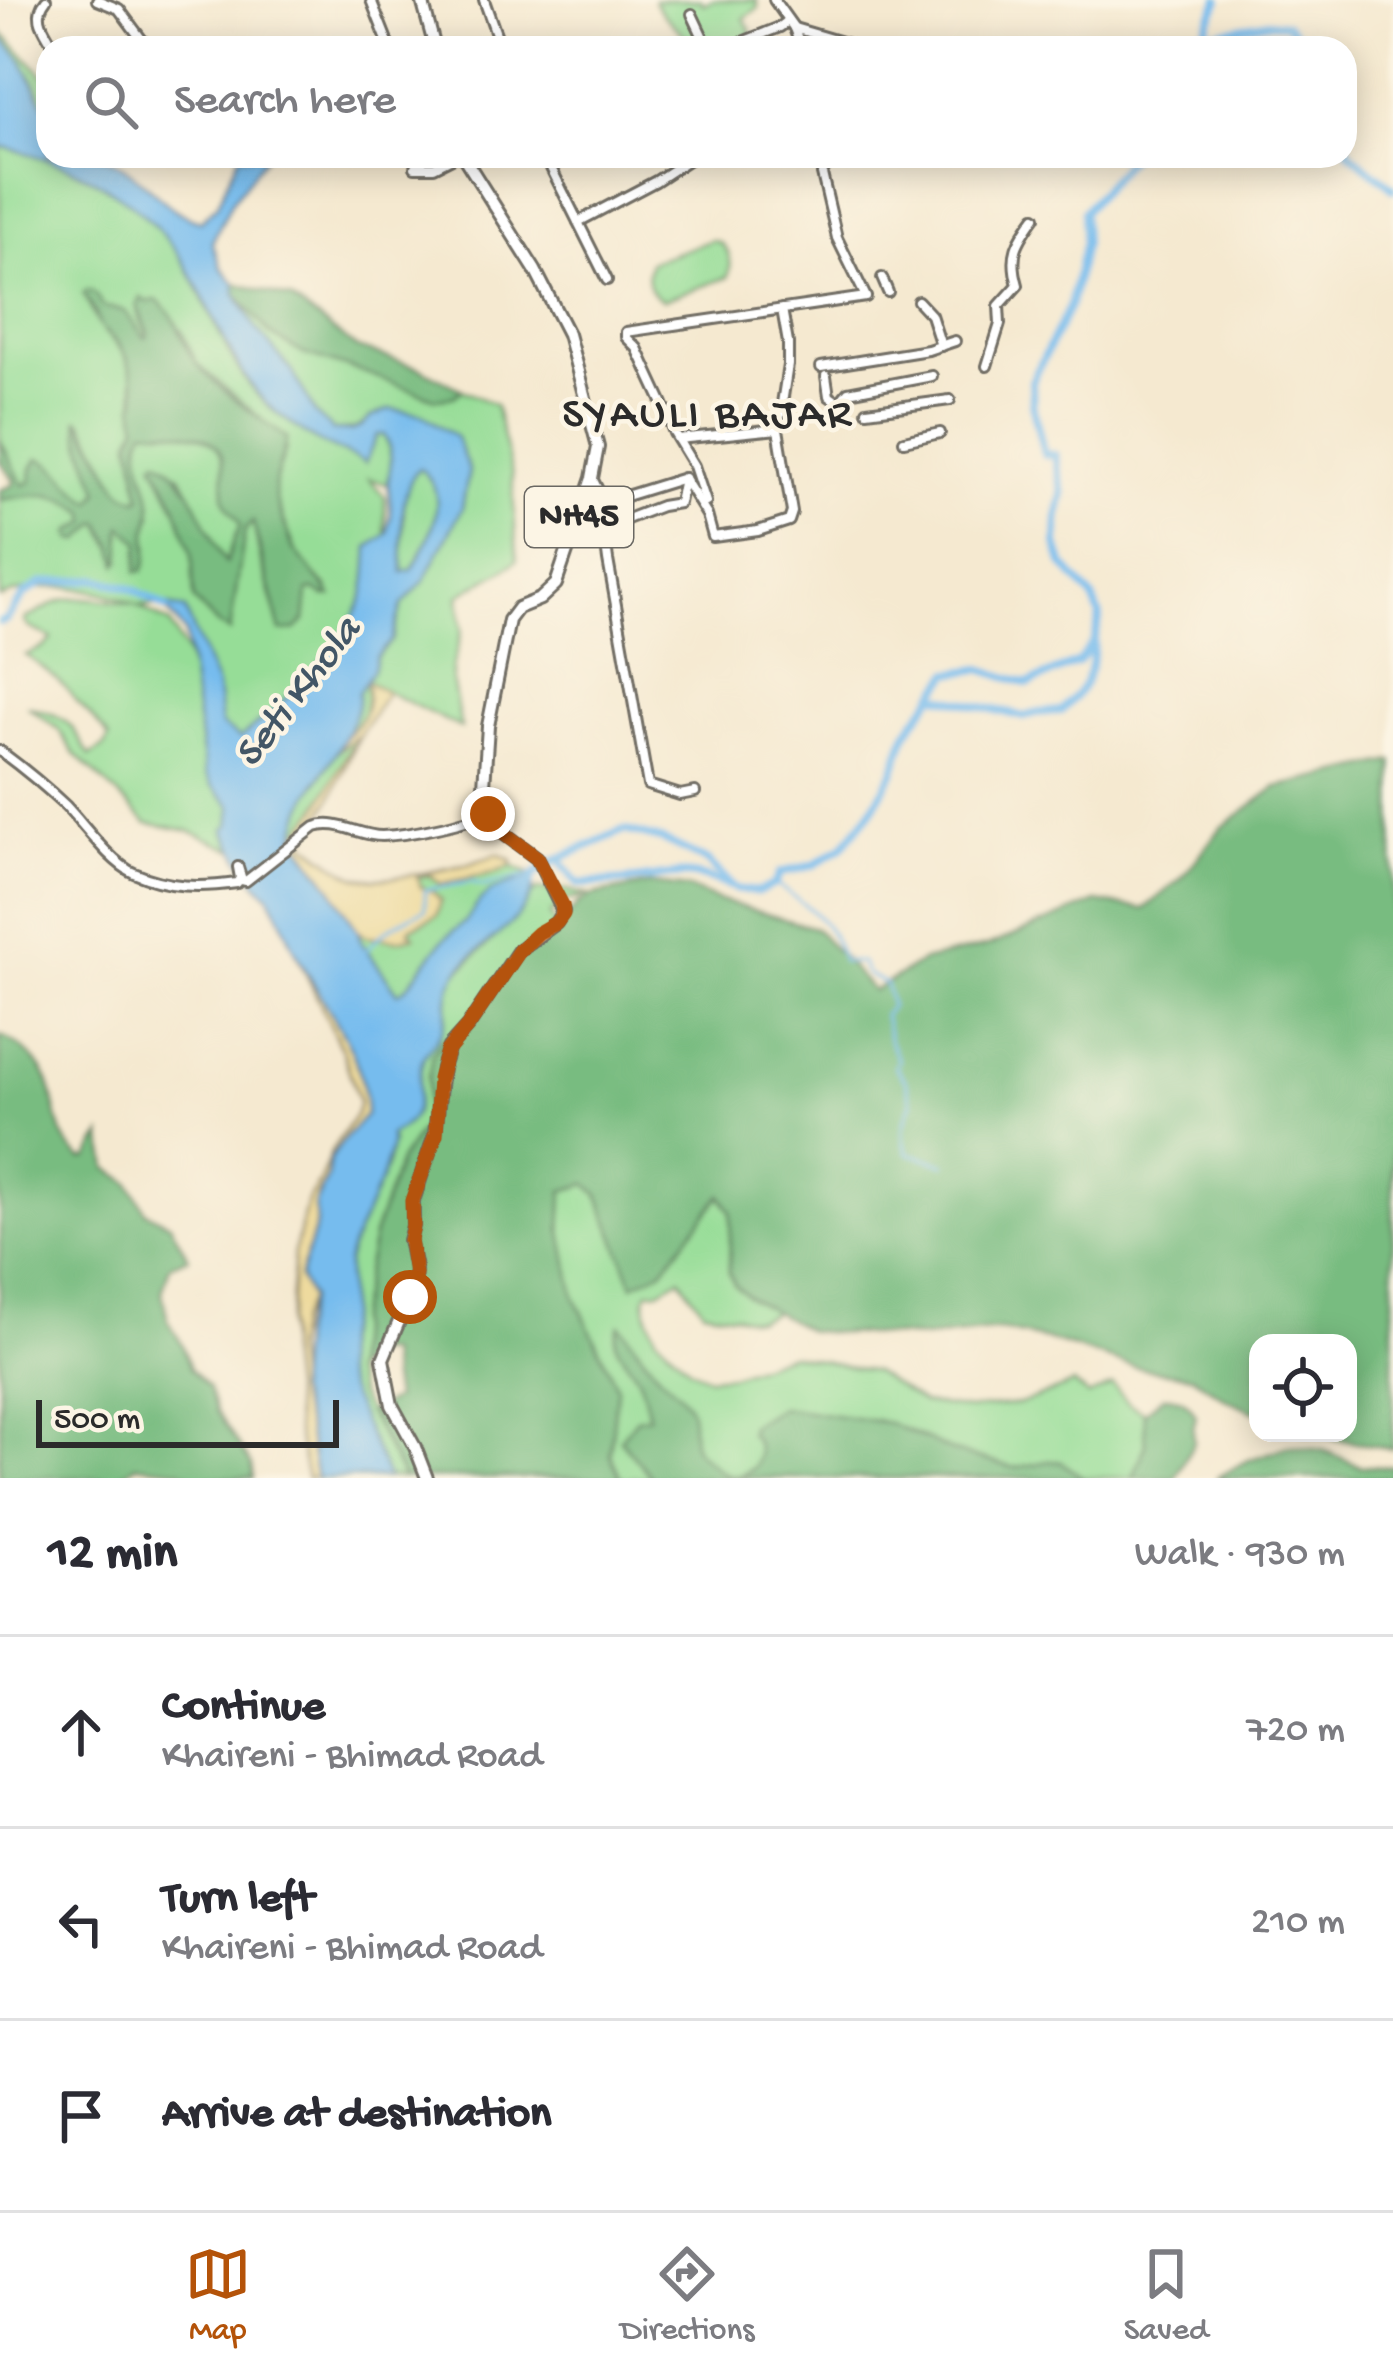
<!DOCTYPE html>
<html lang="en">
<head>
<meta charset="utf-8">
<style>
	:root { --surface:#fff; --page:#f7f7f7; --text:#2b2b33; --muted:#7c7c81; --line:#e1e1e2; --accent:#b45309 }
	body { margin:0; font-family:"Gochi Hand",sans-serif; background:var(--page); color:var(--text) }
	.controls { position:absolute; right:36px; bottom:36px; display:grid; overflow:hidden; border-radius:24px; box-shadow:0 6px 30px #0003 }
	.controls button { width:108px; height:108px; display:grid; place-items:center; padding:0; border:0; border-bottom:3px solid var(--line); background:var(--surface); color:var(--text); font:60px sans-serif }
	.scale { position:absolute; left:36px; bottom:30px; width:303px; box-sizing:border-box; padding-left:12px; border:6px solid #2b2b2b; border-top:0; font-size:33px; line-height:42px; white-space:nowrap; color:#2b2b2b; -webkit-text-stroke:9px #fcf5e5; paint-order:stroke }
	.stop { position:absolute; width:36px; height:36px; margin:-27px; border:9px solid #b45309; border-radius:50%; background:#fff }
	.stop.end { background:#b45309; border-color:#fff; box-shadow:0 3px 12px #0008 }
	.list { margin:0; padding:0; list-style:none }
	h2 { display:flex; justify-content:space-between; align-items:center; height:156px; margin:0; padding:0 48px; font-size:51px }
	h2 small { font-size:39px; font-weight:400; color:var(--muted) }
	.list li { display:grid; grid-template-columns:78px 1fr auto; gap:36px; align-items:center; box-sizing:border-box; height:192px; padding:0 48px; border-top:3px solid var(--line) }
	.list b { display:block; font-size:45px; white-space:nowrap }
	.list p { margin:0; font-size:39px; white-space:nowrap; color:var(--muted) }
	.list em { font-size:39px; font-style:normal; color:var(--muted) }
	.icon { flex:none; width:66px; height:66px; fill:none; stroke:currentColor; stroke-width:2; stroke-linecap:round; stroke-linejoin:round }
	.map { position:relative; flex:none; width:1393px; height:1478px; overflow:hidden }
	.search { position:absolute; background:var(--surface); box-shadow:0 6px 30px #0003; left:36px; right:36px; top:36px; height:132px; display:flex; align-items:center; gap:30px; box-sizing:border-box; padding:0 42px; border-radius:36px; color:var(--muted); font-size:45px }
	.sheet { height:732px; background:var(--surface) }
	nav { display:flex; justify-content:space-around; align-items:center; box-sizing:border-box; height:168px; border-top:3px solid var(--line); background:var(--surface); font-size:33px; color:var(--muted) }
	nav a { display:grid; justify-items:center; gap:6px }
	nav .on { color:var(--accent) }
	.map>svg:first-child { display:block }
	.green { fill:#96dd97; stroke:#608461; stroke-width:3 }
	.forest { fill:#78bc80; stroke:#527456; stroke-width:3 }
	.sand { fill:#eeda9e; stroke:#8c8264; stroke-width:3 }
	.water { fill:#76bcee; stroke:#50748c; stroke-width:3; fill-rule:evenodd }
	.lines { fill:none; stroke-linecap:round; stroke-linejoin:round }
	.stream { stroke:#76bcee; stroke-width:3 }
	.river { stroke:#76bcee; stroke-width:8 }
	.minor-casing { stroke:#726e65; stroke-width:14 }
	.major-casing { stroke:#726e65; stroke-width:16 }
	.minor { stroke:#fff; stroke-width:8 }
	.major { stroke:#fff; stroke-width:10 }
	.route { stroke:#b45309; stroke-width:15 }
	.labels { text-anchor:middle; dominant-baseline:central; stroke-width:9; stroke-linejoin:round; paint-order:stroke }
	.shield { fill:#fcf5e5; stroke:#6a6863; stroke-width:3 }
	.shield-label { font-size:36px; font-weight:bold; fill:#2b2b2b }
	.water-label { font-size:42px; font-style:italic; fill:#425666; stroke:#fcf5e5 }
	.quarter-label { font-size:45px; letter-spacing:3px; fill:#2b2b2b; stroke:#fcf5e5 }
</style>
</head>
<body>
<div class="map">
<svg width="1393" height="1478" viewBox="0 0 1393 1478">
	<rect width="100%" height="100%" fill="#fcf5e5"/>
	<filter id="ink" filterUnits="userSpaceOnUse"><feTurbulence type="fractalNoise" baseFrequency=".00833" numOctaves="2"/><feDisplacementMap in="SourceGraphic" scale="24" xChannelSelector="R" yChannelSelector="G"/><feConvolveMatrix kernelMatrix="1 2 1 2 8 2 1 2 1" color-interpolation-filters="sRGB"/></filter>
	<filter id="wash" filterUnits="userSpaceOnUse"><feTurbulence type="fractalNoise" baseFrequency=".004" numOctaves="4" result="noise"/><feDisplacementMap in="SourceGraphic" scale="48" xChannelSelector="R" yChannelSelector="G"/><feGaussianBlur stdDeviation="2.7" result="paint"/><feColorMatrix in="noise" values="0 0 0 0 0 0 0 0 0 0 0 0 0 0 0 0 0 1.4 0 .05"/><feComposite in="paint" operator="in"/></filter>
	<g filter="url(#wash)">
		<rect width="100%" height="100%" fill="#f5e9d0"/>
		<!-- green -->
		<g class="green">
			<path d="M 654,0 L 701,0 L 703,4 L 712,0 L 756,0 L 758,8 L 744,18 L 758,45 L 750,48 L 692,48 C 681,25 662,21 654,0 Z"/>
			<path d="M 0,31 L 48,79 L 48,117 C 38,84 23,61 0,36 Z"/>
			<path d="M 0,147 C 77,153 157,210 193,278 C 215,320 232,373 268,406 C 295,431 334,444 365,462 L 377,434 L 384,435 C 391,451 394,467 389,484 L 369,479 L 385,497 L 385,530 L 387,534 L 353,627 L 228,766 L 198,649 L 170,605 L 138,606 L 169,623 L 186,653 L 233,805 L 230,826 L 225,830 L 234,850 L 190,831 L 147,823 L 74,753 L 58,729 L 27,706 C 72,719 66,718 90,756 L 104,747 L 109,738 L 105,732 L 57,679 L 26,655 L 44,647 L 52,639 L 29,627 L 25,622 L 26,618 C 40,614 50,604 63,600 C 87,594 114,603 135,604 C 94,587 43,579 0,598 L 0,500 C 38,494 53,489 86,512 L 88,523 L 74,529 L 74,540 L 80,541 L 98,523 L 101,523 L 107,538 L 121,559 L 121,525 L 140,542 L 138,571 L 149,546 L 146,536 L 152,515 L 139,456 L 139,440 L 144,429 C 168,430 216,429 223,459 C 226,475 225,492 229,509 L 236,515 L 240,525 L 225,564 L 181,475 L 154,464 L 180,516 L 192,553 L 195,572 L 230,630 L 245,530 L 253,521 L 260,558 L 281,630 L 305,610 L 308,591 L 328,588 L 299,559 L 276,500 L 274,485 L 286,448 L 259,417 L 197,364 L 181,330 L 138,313 L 148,337 L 144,337 L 130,317 L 119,309 L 103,307 L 83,293 C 89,304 94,319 101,328 C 113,343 122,346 130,367 C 138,387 133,406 138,425 L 131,441 L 141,497 L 138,499 L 125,494 L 118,487 L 83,422 L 78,420 C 81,447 90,466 100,491 L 92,502 C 71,490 61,466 38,458 L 30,482 L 23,485 L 0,440 Z"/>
			<path d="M 712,240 C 728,242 734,262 728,277 L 663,300 C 647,293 645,278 650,262 Z"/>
			<path d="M 236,294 L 270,334 L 304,354 L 453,397 L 462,390 L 495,405 L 512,474 L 517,560 C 499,577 478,581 459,596 L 462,630 L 452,668 L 452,679 L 461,728 L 367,682 C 368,719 360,723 334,747 L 353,699 L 373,670 L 376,657 L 392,640 L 402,605 L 424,581 L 462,508 L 469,470 L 455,436 L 371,417 C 359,430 350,431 332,430 L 315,413 L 292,371 L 256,329 Z"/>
			<path d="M 401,454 L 451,472 L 429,540 L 412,571 L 402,572 L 404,503 Z"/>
			<path d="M 360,733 L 318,808 L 295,838 L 331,887 L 266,822 L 335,753 Z"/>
			<path d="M 511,866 L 533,875 L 401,1003 L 398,994 L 361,942 L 358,931 L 367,936 L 413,935 L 409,931 L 410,928 C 422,923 438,919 439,904 L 421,887 L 416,877 L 431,875 L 440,884 Z"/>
			<path d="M 538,890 L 567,890 L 587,895 L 559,903 L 550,916 L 558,927 L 428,1078 L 425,1123 L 400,1160 L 374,1233 L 356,1321 L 352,1372 L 359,1396 L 403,1478 L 357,1478 L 342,1373 L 341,1343 L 347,1262 L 352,1245 L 387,1164 L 392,1142 L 387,1123 L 450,979 C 479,952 510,926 533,893 Z"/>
			<path d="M 587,1184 L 598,1195 L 634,1284 L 662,1270 L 720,1195 L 731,1212 L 729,1272 L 734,1284 L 750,1298 L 775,1312 C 755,1322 755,1320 735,1315 C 725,1313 713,1312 703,1310 L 680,1278 L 659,1290 L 648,1291 L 645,1298 L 648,1315 L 656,1336 L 691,1369 L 709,1377 L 732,1375 L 790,1354 L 874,1372 L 923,1403 L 969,1409 L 1020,1404 L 1074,1384 L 1088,1396 L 1113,1385 L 1129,1404 L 1144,1412 L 1146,1444 L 1135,1475 L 1133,1478 L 1084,1478 L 1061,1462 L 1055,1461 L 1015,1468 L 954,1452 L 909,1431 L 876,1420 L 759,1442 L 759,1455 L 754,1467 L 737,1477 L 723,1473 L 696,1453 L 693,1446 L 689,1405 L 655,1370 L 620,1325 C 607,1349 628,1359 638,1377 C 644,1388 646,1404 649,1416 L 636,1419 L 620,1440 L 652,1478 L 621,1478 L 610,1454 L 617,1387 L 574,1297 L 561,1228 L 563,1190 Z"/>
		</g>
		<!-- forest -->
		<g class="forest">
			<path d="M 235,283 L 291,299 L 357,348 L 420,368 L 462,390 L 453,397 L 436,399 L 363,372 L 304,354 L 270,334 L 236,294 Z"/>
			<path d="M 88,290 L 95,294 L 103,307 L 125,311 L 144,337 L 147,337 L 148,332 L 137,306 L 141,298 L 147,302 L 156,300 C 180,315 180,343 197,364 C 220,391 258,417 287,438 L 274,485 L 276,500 L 293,548 L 332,596 L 324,596 L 314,590 L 308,591 L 305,621 L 294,630 L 281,631 L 253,522 L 245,530 L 230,631 L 218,625 L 194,600 L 192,553 L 174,500 L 154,463 L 157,459 C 192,474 206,532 226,563 L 240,525 C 236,515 227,510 225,500 C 222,488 225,473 223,460 C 217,428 169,431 145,429 C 129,459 155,485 151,515 C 151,521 147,527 147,534 C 147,549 150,557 143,571 L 137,572 L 140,542 L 122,526 C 118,537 126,552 118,564 L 114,548 L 101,523 L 98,523 L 80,541 L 74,540 L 70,533 L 88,522 L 86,512 C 54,488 36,495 0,500 L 0,490 L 13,485 L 14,480 L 0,461 L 0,440 L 23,485 L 31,482 L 32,469 L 38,458 C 61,465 71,490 92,502 L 100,491 C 90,466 80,445 78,418 L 118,487 L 125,494 L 138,499 L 141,497 L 131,440 L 138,425 L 134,406 L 137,399 L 136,387 L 127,358 L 117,342 L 100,327 L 96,314 L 83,293 Z"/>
			<path d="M 1393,761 L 1393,1449 L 1302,1433 L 1348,1433 L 1348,1343 L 1258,1343 L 1258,1413 L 1226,1399 L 1192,1376 L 1134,1367 L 1052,1341 L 1000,1330 L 926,1338 L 809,1331 L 750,1298 L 735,1285 L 729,1272 L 731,1212 L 721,1195 L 662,1270 L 633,1285 L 599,1195 L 587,1184 L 563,1191 L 561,1228 L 575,1297 L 617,1387 L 610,1454 L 621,1478 L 403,1478 L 369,1412 L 394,1399 L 387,1353 L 370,1352 L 352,1372 L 356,1321 L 374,1233 L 400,1160 L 426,1123 L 428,1078 L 432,1055 L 441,1042 L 458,1034 L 526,948 L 558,927 L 579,903 L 594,895 L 651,884 L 688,888 L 717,900 L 815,928 L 873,991 L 923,961 L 988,946 L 1096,902 L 1144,909 L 1182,878 L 1221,828 L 1277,787 Z"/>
			<path d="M 0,1035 C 22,1045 45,1065 51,1090 C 60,1121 55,1136 82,1159 L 88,1158 L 102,1135 L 108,1168 L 130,1183 L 146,1212 L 170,1224 L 188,1257 L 170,1265 L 162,1292 L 168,1321 L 182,1344 L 190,1368 L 208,1387 L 216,1411 L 251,1464 L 253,1478 L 198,1478 L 179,1470 L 136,1465 L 118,1478 L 0,1478 Z"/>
			<path d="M 620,1325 C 632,1339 642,1355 654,1369 C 664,1381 679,1390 687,1403 C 698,1420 685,1443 701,1455 C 709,1462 721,1474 731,1476 C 756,1478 768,1452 749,1433 L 750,1426 L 780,1407 L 889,1423 L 954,1452 L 1015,1468 L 1048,1461 L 1061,1462 L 1084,1478 L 652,1478 L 620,1439 L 637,1418 L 649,1416 C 646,1404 644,1388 638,1377 C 628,1358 607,1349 620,1325 Z"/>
			<path d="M 1164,1396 C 1181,1396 1189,1401 1196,1416 L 1193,1429 L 1194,1442 L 1175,1478 L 1133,1478 L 1146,1444 L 1144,1412 Z"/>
			<path d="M 1289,1446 L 1323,1450 L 1360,1466 L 1393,1467 L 1393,1478 L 1216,1478 L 1249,1460 Z"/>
		</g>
		<!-- sand -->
		<g class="sand">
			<path d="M 367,682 L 387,692 L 357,740 L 330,801 L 306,838 L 306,844 C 322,854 338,869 355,876 C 381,885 472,865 498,854 L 512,860 L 511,866 L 494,873 L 440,884 L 431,875 L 417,876 L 421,887 L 432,891 L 441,900 L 437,915 L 410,928 L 409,931 L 414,936 L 399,940 L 366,936 L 358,931 L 331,887 L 295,838 L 318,808 L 357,736 L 335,753 L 273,733 L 265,743 L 231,760 L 232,756 L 258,744 L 275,727 L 285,727 L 334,747 C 360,724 369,718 367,682 Z"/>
			<path d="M 297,955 C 326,1004 367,1056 367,1115 L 346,1137 L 331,1159 L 327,1179 L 318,1193 L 316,1225 L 299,1278 L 310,1298 L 299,1321 L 293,1348 L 297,1380 L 296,1392 L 306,1424 L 316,1478 L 307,1478 L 296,1431 L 287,1352 L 287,1322 L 290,1309 L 294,1252 L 308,1199 L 320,1181 L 332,1150 L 356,1114 L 359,1102 L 343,1052 Z"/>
		</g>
		<!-- water -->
		<path class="water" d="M 0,36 L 22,60 L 47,110 L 48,156 C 66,156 89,152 106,158 C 142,171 163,213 201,221 L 217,205 L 239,156 L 266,156 L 232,201 L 212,242 L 221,267 L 235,283 L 236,294 L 256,329 L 292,371 L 315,413 L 332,430 L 350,431 L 361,427 L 371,417 L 390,409 L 422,414 L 455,436 L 469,470 L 462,508 L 424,581 L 402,605 L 392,640 L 376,657 L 373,670 L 358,693 C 362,718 329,763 315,785 C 305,800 298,821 295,838 L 331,887 L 358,931 L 361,942 L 398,993 L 407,987 L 443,940 L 465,922 L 480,901 L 491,891 L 533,875 C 533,877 533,891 532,893 C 522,923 487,940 467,961 C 439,990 454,1003 442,1031 C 437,1043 425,1050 422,1063 C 413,1097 428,1115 390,1135 L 391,1146 L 382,1177 L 352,1245 L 347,1261 L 348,1315 L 341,1342 L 342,1373 L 347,1387 L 388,1478 L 316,1478 L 306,1424 L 296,1392 L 300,1333 L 310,1298 L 299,1278 L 316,1225 L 315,1203 L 327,1179 L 330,1159 L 346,1137 L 366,1115 C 367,1053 324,1007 297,954 C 287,935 281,914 269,895 C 249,880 236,852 225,829 L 230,825 L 232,806 L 212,786 L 205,774 L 185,633 L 163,605 L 185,609 L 217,686 L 221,725 L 240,738 C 281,705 346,645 364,595 C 368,580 368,562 369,547 L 387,534 L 391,514 L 388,484 L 391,462 L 390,447 L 384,435 L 377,435 L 365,463 C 349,453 331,449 315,440 C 302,432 274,412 264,401 C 231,364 216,317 191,274 C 148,200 82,165 0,146 ZM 419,468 C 454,494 429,541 412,570 L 403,572 C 403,541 397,491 419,468 Z"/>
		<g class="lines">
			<!-- stream -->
			<g class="stream">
				<path d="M 775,884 C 807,905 834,923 842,962 L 861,962 L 867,974 L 886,984 L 891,1006 L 884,1015 L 890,1043 L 899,1061 L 895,1066 L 906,1081 L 912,1103 C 904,1121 900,1134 908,1153 L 945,1164"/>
				<path d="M 366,951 C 379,932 404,918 425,910 L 425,890 L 471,882 L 482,886 L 533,875"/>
			</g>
			<!-- river -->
			<g class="river">
				<path d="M 1203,36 L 1268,22 L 1286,24 L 1308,48"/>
				<path d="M 1190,48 L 1203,36 L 1219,0"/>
				<path d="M 1345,140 L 1350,153 L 1393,188"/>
				<path d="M 0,622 L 6,620 L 25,594 L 42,583 L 98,579 L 133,589 L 167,608"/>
				<path d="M 934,695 L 1024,717 L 1036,713 L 1061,711 C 1085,688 1091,678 1094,644"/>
				<path d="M 558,859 L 578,884 C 597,883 617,882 636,880 C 677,875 687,868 729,886"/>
				<path d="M 530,884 L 533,875 L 556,860 L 624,830 L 662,840 L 707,861 L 735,889 L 758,892 L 775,884 L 780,873 L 814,865 L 842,847 L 870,813 L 894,771 L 906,734 L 950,673 L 981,669 L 1028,684 L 1078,662 L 1094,642 L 1100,616 L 1093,599 L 1063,564 L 1057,544 L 1058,517 L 1063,494 L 1055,455 L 1044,454 L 1033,408 L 1032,381 L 1070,305 L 1084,243 L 1083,212 L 1131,156"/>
			</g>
		</g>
	</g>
	<g filter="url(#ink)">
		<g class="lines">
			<!-- minor casing -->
			<g class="minor-casing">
				<g id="minor">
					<path d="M 46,0 C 32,17 45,30 54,47"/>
					<path d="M 97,0 L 119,9 L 148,48"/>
					<path d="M 371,0 L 390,48"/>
					<path d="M 484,0 L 501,48"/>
					<path d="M 774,0 L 794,28 L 801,48"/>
					<path d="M 692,14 L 708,48"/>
					<path d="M 794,28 L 862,48"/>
					<path d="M 727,48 L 780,27 L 788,21"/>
					<path d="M 545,156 L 607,280"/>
					<path d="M 415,167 L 434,167 L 456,156"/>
					<path d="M 578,222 L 656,181 L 694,156"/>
					<path d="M 882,278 L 888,292"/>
					<path d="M 918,301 L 931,315 L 941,346"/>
					<path d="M 987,366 L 1000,324 L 999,306 L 1018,285 C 1009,254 1017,242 1035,217"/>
					<path d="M 821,367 L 928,350 L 955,341"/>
					<path d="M 826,376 L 829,396 L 839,403 L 848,392 L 932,376"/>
					<path d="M 867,411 L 950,400"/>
					<path d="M 678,439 L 778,429"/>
					<path d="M 904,441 L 940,433"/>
					<path d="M 592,478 L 599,492 L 608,560 L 648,785 L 680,795 L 695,792"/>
					<path d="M 600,504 L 684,478 L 707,515 L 713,537 L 758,531 L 789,521 L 792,512 L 778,429 L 788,365 L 788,343 L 782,309"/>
					<path d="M 701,504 L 706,502 L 694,466 L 674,433 L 663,404 L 637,348 L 626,337 L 626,332 L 866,297 L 837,238 L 822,174 L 825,168 L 822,156"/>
					<path d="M 574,532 L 593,532 L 661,506 L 679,503 L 684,478"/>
					<path d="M 0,751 C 23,768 45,786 66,806 C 84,825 111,863 134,873 C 168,888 200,888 237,883 L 240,878 L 238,867 L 242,880 L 246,881 L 315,827 C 337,819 359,836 382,836 C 409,835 463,824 487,813"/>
				</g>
			</g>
			<!-- major casing -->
			<g class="major-casing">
				<g id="major">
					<path d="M 422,0 L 435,48"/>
					<path d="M 427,1478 L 415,1447 L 392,1405 L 383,1359 L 414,1286 L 415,1268 L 409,1240 L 413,1226 L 413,1201 L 435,1134 L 442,1068 L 449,1047 L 468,1026 L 519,950 L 556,923 L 563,911 L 537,858 L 502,832 L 487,813 L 483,801 L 488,726 L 509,620 L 518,608 L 540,599 L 556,584 L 592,478 L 598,447 L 568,334 L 535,270 L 463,156"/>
				</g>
			</g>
			<!-- minor -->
			<use href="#minor" class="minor"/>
			<!-- major -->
			<use href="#major" class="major"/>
		</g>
	</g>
	<g class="lines" filter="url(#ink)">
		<!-- route -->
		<path class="route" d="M 410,1297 L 415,1274 L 410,1240 L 413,1226 L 412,1201 L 436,1134 L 439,1079 L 447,1051 L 468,1026 L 520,950 L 538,933 L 556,923 L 563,914 L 562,905 L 537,858 L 502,832 L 488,814"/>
	</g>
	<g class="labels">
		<!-- shield labels -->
		<rect class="shield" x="525" y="487" width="108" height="60" rx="9"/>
		<g class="shield-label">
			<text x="579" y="517">NH45</text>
		</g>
		<!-- water labels -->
		<g class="water-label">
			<text transform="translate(300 694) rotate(-52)">Seti Khola</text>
		</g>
		<!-- quarter labels -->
		<g class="quarter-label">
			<text x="708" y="416">SYAULI BAJAR</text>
		</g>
	</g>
</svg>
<div class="controls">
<button><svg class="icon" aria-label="locate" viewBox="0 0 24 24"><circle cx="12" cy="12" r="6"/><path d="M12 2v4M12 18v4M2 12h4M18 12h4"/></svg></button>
</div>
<div class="scale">500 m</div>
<div class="stop" style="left:410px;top:1297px"></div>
<div class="stop end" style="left:488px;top:814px"></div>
<div class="search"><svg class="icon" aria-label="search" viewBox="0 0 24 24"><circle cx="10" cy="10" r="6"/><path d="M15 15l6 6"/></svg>Search here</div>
</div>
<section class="sheet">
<h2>12 min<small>Walk · 930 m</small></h2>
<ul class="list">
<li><svg class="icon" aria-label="ahead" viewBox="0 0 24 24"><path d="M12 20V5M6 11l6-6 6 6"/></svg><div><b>Continue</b><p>Khaireni - Bhimad Road</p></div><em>720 m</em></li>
<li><svg class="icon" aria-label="left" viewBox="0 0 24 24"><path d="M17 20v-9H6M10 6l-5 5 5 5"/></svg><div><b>Turn left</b><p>Khaireni - Bhimad Road</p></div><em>210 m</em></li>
<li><svg class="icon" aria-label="arrive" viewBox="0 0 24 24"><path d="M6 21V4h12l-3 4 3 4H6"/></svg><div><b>Arrive at destination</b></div></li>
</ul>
</section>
<nav>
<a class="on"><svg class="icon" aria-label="map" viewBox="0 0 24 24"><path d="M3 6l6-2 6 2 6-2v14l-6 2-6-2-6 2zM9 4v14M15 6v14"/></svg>Map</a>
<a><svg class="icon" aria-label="directions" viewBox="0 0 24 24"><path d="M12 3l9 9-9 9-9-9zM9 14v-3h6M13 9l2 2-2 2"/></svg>Directions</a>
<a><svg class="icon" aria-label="saved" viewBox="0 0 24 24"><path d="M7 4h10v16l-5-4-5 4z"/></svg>Saved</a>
</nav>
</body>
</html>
